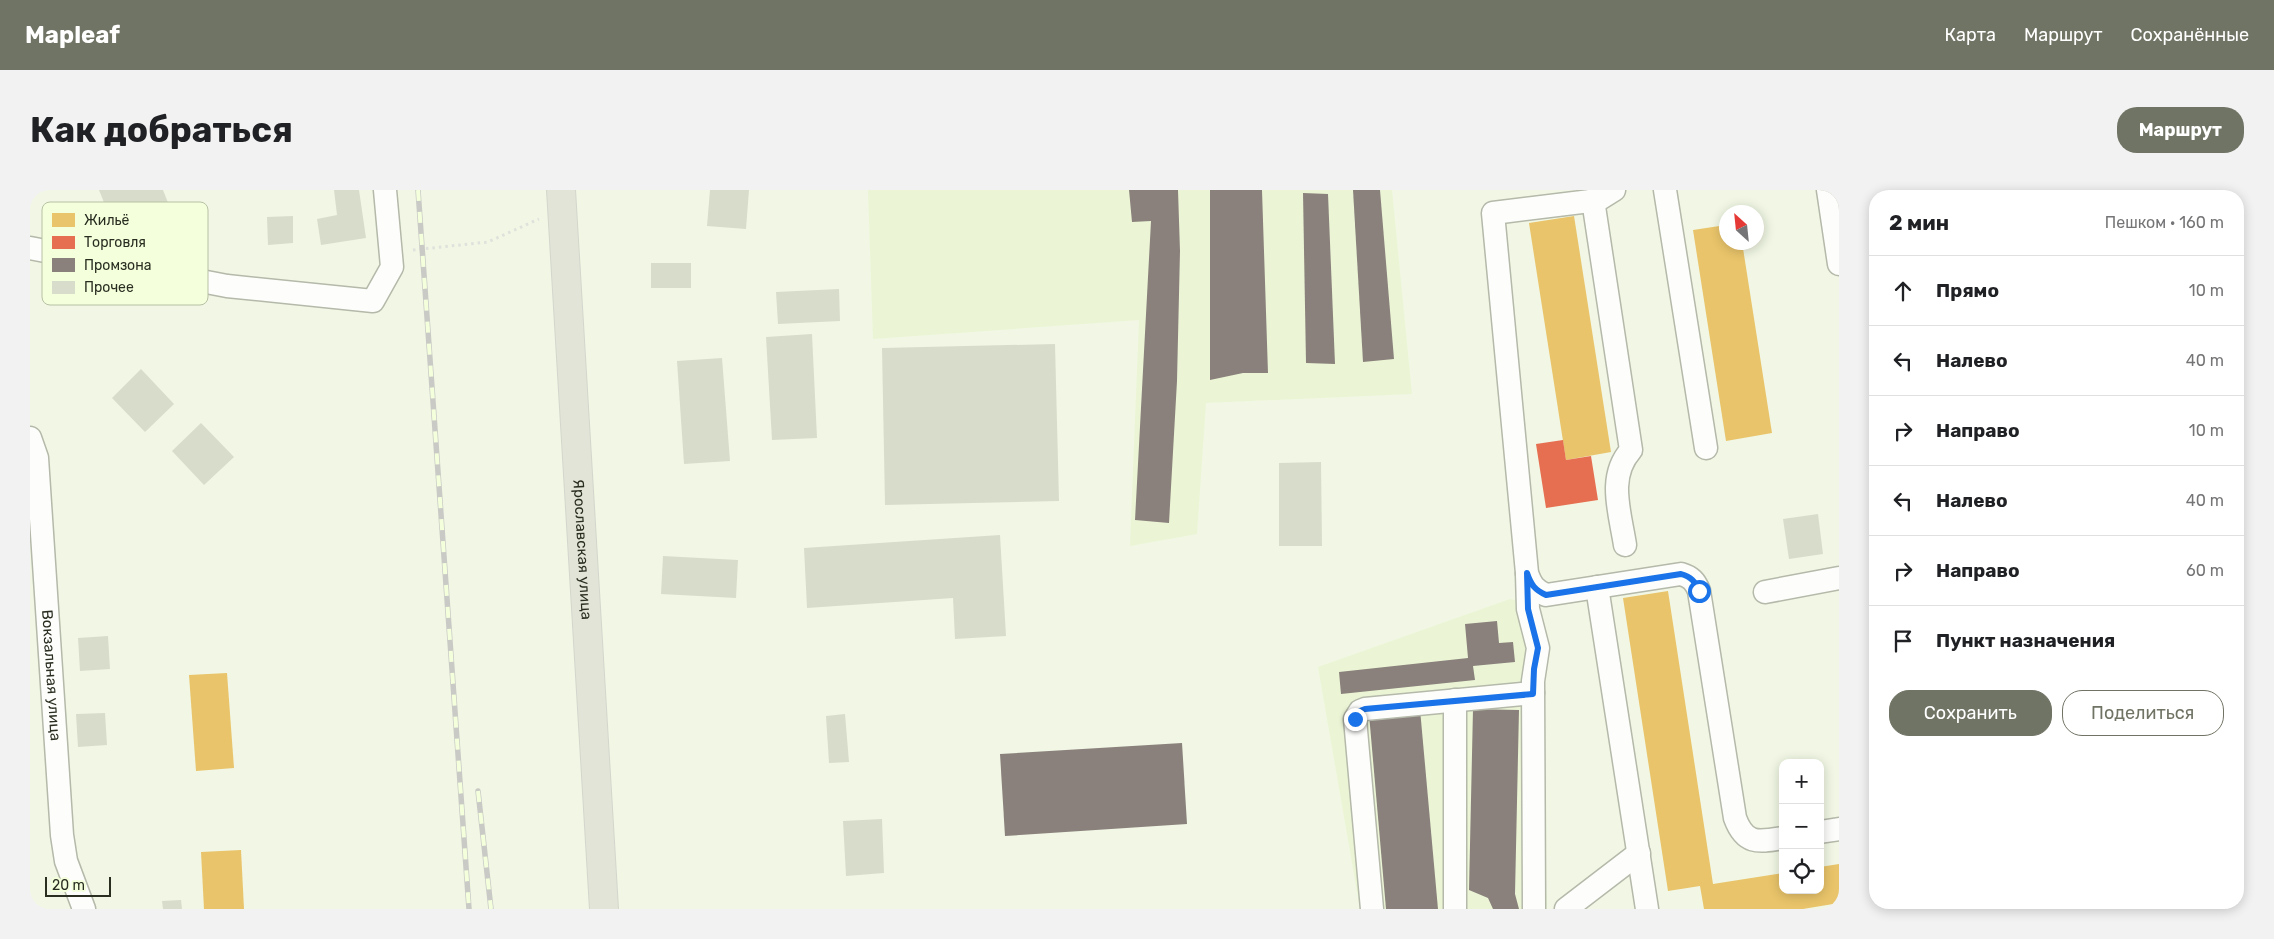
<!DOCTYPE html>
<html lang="ru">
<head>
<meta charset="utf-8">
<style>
	:root { --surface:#fff; --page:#f2f2f2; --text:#202124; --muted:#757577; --line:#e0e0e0; --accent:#707465 }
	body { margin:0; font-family:Rubik,sans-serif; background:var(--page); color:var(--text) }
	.controls { position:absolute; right:15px; bottom:15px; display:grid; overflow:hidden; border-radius:10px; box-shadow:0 2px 12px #0003 }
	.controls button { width:45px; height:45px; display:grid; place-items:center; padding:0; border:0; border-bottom:1px solid var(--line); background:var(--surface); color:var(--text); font:25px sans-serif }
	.compass { position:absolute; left:1689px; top:15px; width:45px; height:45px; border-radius:50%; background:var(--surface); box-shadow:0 2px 12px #0003; rotate:333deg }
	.scale { position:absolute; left:15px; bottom:12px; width:66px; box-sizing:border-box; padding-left:5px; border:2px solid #2a2e21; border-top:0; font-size:14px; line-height:18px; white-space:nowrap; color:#2a2e21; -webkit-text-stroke:4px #f4ffdc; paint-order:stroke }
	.stop { position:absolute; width:15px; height:15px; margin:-11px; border:4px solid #1a73e8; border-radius:50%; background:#fff }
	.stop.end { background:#1a73e8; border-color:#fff; box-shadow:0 1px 5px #0008 }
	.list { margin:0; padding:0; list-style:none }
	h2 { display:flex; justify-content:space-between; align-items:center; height:65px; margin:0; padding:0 20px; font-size:21px }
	h2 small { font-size:16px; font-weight:400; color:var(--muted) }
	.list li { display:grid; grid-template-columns:32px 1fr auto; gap:15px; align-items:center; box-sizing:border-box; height:70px; padding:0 20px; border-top:1px solid var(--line) }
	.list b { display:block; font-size:19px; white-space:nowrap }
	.list em { font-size:16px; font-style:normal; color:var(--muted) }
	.actions { display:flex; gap:10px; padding:15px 20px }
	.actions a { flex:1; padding:11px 0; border:1px solid var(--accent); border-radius:20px; text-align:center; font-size:18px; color:var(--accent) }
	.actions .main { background:var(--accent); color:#fff }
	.icon { flex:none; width:28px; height:28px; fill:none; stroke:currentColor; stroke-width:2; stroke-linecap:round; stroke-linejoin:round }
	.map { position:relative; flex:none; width:1809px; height:719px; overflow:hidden; border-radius:20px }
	header { display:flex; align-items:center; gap:30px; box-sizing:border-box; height:70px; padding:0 25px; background:var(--accent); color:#fff }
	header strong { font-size:24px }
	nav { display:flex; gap:28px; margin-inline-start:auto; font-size:18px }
	.intro { display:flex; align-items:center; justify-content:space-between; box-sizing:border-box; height:120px; padding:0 30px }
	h1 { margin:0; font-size:35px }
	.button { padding:12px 22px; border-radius:20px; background:var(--accent); color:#fff; font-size:18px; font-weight:700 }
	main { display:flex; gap:30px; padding:0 30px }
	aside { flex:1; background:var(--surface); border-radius:20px; box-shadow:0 2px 12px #0003 }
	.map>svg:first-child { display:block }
	.built { fill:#ebf5d5 }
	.homes { fill:#e9c46a }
	.shops { fill:#e76f51 }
	.industry { fill:#8a817c }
	.building { fill:#d7ddca }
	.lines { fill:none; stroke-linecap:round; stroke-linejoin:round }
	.minor-casing { stroke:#b4b9aa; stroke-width:25 }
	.major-casing { stroke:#d4d6cd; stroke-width:30 }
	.path { stroke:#dfe1dc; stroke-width:3; stroke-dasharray:2.5 4; stroke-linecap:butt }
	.minor { stroke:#fdfefb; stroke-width:22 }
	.major { stroke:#e1e4d7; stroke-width:28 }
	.rail-casing { stroke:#c9cac5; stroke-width:5.5 }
	.rail { stroke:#f4ffdc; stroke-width:4; stroke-dasharray:11; stroke-linecap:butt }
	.route { stroke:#1a73e8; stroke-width:6 }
	.labels { text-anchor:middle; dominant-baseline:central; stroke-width:5; stroke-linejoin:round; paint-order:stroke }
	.street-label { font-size:15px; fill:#2a2e21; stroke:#f4ffdc }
	.key { fill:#f4ffdc; stroke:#b7c0a4; stroke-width:1 }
	.key-label { font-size:14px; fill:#2a2e21 }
</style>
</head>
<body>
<header>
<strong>Mapleaf</strong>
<nav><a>Карта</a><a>Маршрут</a><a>Сохранённые</a></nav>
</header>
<div class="intro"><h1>Как добраться</h1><a class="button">Маршрут</a></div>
<main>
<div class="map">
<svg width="1809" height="719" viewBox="0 0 1809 719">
	<rect width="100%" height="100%" fill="#f1f7e4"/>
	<!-- built -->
	<g class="built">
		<path d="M 838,0 L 1362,0 L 1382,204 L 1176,213 L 1167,344 L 1100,356 L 1109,130 L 843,149 Z"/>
		<path d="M 1480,409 L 1507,415 L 1517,719 L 1330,719 L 1288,477 Z"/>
	</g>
	<!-- homes -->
	<g class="homes">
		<path d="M 1544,26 L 1581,262 L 1536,270 L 1499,33 Z"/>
		<path d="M 1696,35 L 1696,52 L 1712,52 L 1742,243 L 1696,251 L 1663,40 Z"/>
		<path d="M 1638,401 L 1683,694 L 1753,683 L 1753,700 L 1790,700 L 1790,677 L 1809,674 L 1809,713 L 1773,719 L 1674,719 L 1670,696 L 1638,701 L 1593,408 Z"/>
		<path d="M 197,483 L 204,578 L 166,581 L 159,485 Z"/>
		<path d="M 211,660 L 214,719 L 174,719 L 171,662 Z"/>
	</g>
	<!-- shops -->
	<path class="shops" d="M 1533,250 L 1536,270 L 1561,266 L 1568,310 L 1516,318 L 1506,254 Z"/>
	<!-- industry -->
	<g class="industry">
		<path d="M 1099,0 L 1148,0 L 1150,61 L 1147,191 L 1139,333 L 1105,330 L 1121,31 L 1102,32 Z"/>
		<path d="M 1180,0 L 1232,0 L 1238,183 L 1213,183 L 1180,190 Z"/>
		<path d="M 1323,0 L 1350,0 L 1364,169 L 1333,172 Z"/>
		<path d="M 1273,3 L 1298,4 L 1305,174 L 1276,173 Z"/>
		<path d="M 1467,431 L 1469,453 L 1483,452 L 1485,472 L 1443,476 L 1445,490 L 1311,504 L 1309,482 L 1438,468 L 1435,434 Z"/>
		<path d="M 1390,519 L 1408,719 L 1356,719 L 1339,524 Z"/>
		<path d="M 1443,519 L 1489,520 L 1485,704 L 1489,719 L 1463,719 L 1458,708 L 1439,700 Z"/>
		<path d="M 1152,553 L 1157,634 L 975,646 L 970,564 Z"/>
	</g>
	<!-- building -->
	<g class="building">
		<path d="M 69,0 L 133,0 L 148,38 L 93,60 Z"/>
		<path d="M 304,0 L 329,0 L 336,48 L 291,55 L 287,29 L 307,25 Z"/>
		<path d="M 680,0 L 719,0 L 716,39 L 677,36 Z"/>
		<path d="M 263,26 L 263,53 L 238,55 L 237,27 Z"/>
		<rect x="621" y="73" width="40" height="25"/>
		<path d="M 809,99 L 810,131 L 748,134 L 746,102 Z"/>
		<path d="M 782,144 L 787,248 L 742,250 L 736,147 Z"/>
		<path d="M 1025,154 L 1029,311 L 855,315 L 852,158 Z"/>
		<path d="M 692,168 L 700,271 L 654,274 L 647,171 Z"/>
		<path d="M 111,179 L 144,214 L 115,242 L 82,208 Z"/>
		<path d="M 171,233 L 204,267 L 174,295 L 142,261 Z"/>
		<path d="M 1291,272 L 1292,356 L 1249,356 L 1249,273 Z"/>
		<path d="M 1788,324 L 1793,364 L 1759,369 L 1753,329 Z"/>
		<path d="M 970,345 L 976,446 L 925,449 L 923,408 L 777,418 L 774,358 Z"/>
		<path d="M 633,366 L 708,370 L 706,408 L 631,404 Z"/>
		<path d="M 78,446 L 80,479 L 50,481 L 48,448 Z"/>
		<path d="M 75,523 L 77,555 L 48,557 L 46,524 Z"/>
		<path d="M 815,524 L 819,572 L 799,573 L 796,526 Z"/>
		<path d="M 852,629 L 854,683 L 816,686 L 813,631 Z"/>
		<path d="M 151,710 L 152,719 L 133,719 L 132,711 Z"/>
	</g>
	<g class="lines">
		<!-- minor casing -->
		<g class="minor-casing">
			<g id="minor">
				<path d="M 1584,0 L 1568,10 L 1463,23 L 1497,383 C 1501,395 1505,400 1516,405 L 1651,384 C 1661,387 1665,391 1669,401 L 1705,628 C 1715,655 1728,652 1753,648"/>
				<path d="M 1635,0 L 1676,258"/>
				<path d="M 1798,0 L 1809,74"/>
				<path d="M 1563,10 L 1601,260 C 1577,287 1590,322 1595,355"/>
				<path d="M 0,58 L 197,96 L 343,111 L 362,77 L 355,0"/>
				<path id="s1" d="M 0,248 L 7,268 L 32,645 L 36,671 L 54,719"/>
				<path d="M 1497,384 L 1498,419 L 1508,458 L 1503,491 L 1504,719"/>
				<path d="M 1567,397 L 1617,719"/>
				<path d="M 1735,402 L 1809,388"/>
				<path d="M 1425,510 L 1425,719"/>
				<path d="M 1790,642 L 1809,639"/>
				<path d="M 1342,719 L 1325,529 L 1330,521 L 1335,519 L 1503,503"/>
				<path d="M 1536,719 L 1609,663"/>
			</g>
		</g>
		<!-- major casing -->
		<g class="major-casing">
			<g id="major">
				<path id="s2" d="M 531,0 L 574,719"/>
			</g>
		</g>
		<!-- path -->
		<path class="path" d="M 383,60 L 458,52 L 509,29"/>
		<!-- minor -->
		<use href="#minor" class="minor"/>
		<!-- major -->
		<use href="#major" class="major"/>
		<!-- rail casing -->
		<g class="rail-casing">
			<g id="rail">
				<path d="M 388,0 L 439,719"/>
				<path d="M 448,601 L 461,719"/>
			</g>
		</g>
		<!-- rail -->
		<use href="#rail" class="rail"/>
	</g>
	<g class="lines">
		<!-- route -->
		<path class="route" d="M 1325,529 L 1330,521 L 1335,519 L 1503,504 L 1504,479 L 1508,458 L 1498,419 L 1497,383 C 1501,395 1505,400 1516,405 L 1651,384 C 1661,387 1665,391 1669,401"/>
	</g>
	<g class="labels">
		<!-- street labels -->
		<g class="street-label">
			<text stroke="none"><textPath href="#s2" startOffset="360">Ярославская улица</textPath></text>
			<text stroke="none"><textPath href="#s1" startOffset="239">Вокзальная улица</textPath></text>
		</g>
	</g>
	<!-- legend -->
	<rect x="12" y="12" width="166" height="103" rx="8" class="key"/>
	<rect x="22" y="23" width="23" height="14" fill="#e9c46a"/>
	<rect x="22" y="46" width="23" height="13" fill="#e76f51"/>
	<rect x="22" y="68" width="23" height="14" fill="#8a817c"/>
	<rect x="22" y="91" width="23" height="13" fill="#d7ddca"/>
	<g class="key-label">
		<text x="54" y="35">Жильё</text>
		<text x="54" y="57">Торговля</text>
		<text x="54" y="80">Промзона</text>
		<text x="54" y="102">Прочее</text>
	</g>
</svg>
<div class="controls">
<button>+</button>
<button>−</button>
<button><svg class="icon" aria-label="locate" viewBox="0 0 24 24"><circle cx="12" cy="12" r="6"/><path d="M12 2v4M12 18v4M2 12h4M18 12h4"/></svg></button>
</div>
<svg class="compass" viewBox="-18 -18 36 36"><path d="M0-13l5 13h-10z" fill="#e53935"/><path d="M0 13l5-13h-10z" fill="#757577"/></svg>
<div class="scale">20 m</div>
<div class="stop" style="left:1669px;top:401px"></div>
<div class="stop end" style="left:1325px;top:529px"></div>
</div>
<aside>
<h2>2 мин<small>Пешком · 160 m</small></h2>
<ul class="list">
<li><svg class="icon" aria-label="ahead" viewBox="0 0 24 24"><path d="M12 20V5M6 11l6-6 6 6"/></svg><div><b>Прямо</b></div><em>10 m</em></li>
<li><svg class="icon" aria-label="left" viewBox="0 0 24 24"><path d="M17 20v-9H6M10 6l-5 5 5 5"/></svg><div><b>Налево</b></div><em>40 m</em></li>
<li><svg class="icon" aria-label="right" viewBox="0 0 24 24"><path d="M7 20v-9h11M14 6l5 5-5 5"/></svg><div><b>Направо</b></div><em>10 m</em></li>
<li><svg class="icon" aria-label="left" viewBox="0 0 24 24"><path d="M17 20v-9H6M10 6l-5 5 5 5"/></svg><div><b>Налево</b></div><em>40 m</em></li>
<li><svg class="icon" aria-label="right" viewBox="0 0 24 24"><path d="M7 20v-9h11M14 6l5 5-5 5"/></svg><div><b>Направо</b></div><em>60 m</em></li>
<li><svg class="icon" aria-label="arrive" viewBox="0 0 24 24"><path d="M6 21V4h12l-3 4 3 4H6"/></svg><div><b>Пункт назначения</b></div></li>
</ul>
<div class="actions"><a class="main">Сохранить</a><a>Поделиться</a></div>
</aside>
</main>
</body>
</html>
